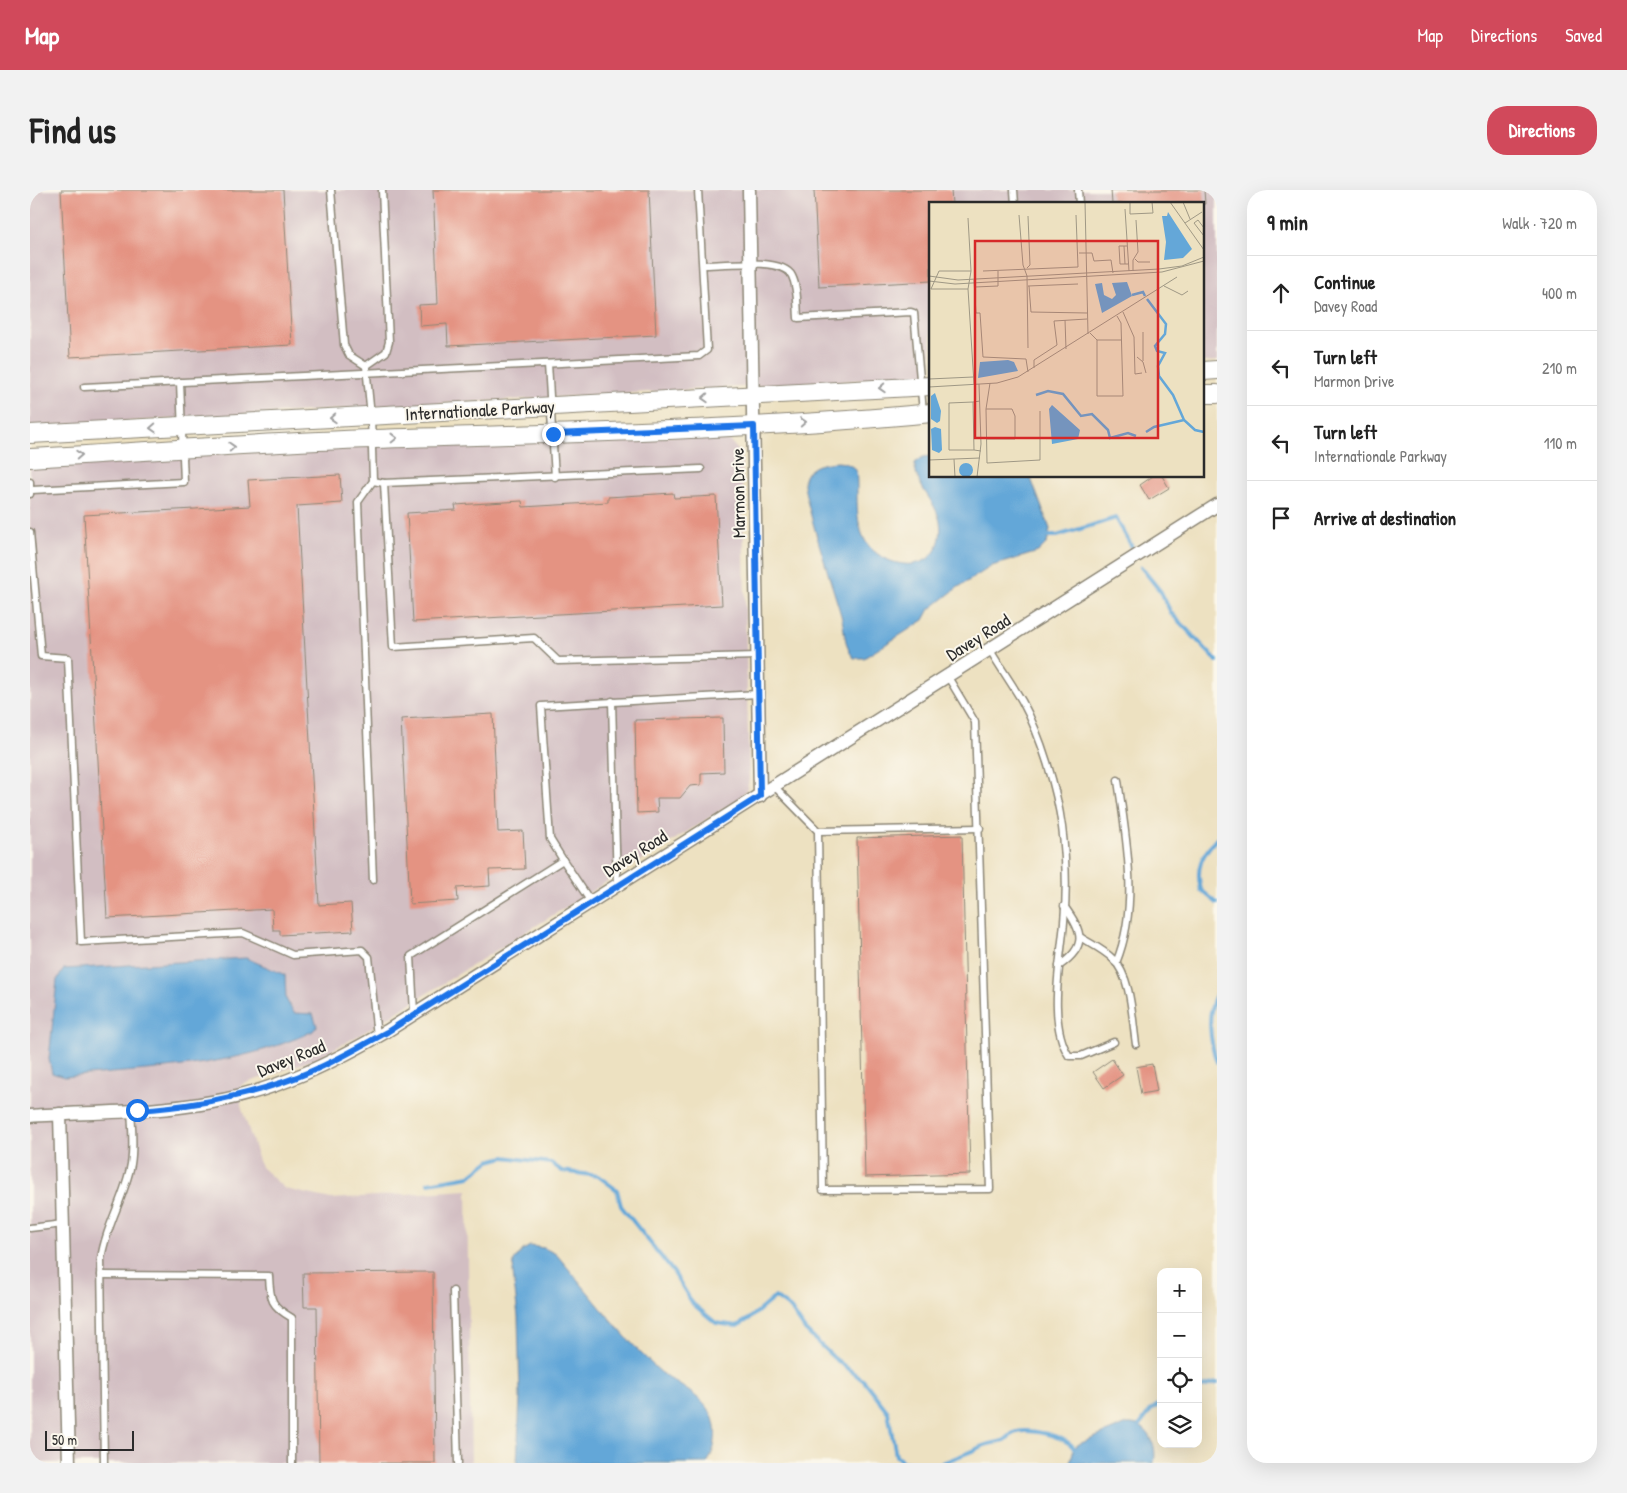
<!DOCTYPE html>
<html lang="en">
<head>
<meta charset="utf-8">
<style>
	:root { --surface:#fff; --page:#f2f2f2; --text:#222; --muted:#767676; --line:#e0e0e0; --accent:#d1495b }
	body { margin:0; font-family:"Patrick Hand",sans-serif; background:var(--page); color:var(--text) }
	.controls { position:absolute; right:15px; bottom:15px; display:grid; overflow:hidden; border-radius:10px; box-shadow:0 5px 20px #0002 }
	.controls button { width:45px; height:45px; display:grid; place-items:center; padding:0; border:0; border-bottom:1px solid var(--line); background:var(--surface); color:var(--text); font:25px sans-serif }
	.scale { position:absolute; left:15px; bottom:12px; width:89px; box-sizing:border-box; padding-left:5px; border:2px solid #2b2b2b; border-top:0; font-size:14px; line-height:18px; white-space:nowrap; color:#2b2b2b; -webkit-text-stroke:4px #fbf7ec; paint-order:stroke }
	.stop { position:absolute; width:15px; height:15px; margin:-11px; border:4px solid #1a73e8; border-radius:50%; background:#fff }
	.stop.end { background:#1a73e8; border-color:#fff; box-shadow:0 1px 5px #0008 }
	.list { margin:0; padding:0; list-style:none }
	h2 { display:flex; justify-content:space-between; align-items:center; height:65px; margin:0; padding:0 20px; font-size:21px }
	h2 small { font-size:16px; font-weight:400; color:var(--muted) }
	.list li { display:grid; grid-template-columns:32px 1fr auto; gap:15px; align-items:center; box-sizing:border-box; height:75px; padding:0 20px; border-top:1px solid var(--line) }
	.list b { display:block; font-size:19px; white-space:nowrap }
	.list p { margin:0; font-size:16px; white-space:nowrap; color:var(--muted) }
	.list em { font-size:16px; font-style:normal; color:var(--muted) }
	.icon { flex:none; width:28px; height:28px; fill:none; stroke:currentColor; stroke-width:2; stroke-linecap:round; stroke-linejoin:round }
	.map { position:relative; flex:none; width:1187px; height:1273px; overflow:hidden; border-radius:20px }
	header { display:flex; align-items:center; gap:30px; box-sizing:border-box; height:70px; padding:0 25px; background:var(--accent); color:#fff }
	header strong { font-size:24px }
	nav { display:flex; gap:28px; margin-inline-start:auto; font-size:18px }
	.intro { display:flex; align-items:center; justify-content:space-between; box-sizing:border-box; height:120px; padding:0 30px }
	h1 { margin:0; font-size:35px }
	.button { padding:12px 22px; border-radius:20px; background:var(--accent); color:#fff; font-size:18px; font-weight:700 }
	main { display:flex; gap:30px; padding:0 30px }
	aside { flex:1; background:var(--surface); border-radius:20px; box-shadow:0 5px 20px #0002 }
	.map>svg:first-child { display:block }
	.industrial { fill:#d2bec2 }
	.water { fill:#64a7d8; stroke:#486982 }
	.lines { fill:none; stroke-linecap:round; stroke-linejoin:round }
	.stream { stroke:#64a7d8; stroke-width:4 }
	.building { fill:#e49382 }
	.lane-casing { stroke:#8c8676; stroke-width:9 }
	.street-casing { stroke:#8c8676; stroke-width:15 }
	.secondary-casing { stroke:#8c8676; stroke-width:20 }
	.lane { stroke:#fff; stroke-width:6 }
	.street { stroke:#fff; stroke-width:12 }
	.secondary { stroke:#fff; stroke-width:18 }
	.oneway { stroke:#a0a0a0 }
	.route { stroke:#1a73e8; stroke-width:6 }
	.labels { text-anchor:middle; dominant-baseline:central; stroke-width:4; stroke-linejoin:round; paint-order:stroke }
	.street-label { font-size:18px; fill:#2b2b2b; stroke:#fbf7ec }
	.inset-river { fill:none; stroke:#64a7d8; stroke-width:2.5 }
	.inset-road { fill:none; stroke:#9f9885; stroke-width:1 }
	.view { fill:#d62828; fill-opacity:0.15; stroke:#d62828; stroke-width:2.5 }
	.inset-edge { fill:none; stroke:#2b2b2b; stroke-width:2.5 }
</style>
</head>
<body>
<header>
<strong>Map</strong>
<nav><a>Map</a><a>Directions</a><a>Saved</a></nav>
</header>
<div class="intro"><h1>Find us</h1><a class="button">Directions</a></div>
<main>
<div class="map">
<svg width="1187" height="1273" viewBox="0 0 1187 1273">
	<rect width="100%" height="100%" fill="#fbf7ec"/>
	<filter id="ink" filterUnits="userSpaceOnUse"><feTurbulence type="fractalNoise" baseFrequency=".02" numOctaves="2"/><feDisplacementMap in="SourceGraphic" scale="10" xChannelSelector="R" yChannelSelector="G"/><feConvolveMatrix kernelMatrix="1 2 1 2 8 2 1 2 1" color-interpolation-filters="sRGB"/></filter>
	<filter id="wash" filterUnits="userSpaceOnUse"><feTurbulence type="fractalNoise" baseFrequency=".0096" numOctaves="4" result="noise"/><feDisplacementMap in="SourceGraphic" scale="20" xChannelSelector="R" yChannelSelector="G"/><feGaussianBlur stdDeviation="1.12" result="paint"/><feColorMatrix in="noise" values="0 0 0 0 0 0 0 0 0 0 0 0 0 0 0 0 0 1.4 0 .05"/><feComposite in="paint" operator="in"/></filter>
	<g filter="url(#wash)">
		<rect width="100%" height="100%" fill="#ede1c1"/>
		<!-- industrial -->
		<g class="industrial">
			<path d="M 0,0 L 1187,0 L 1187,171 L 1173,172 L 1173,14 L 901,14 L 901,186 L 0,237 Z"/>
			<path d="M 690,245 L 700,251 L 709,261 L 712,271 L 719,590 L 717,599 L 710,608 L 641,652 L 330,845 L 285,869 L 211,895 L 211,916 L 231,977 L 255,999 L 301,1009 L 437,1000 L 441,1273 L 0,1273 L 0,274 L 393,252 Z"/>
		</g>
		<!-- water -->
		<g class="water">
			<path d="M 901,266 L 901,286 L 1000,286 L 1020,339 L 1017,353 L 1008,362 L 962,376 L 927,398 L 900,419 L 894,430 L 834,468 L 824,468 C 814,458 815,439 811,425 C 805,404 771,302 774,289 C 777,278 788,274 798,273 C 809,271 818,272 826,280 C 829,303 823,330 836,352 C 854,379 904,386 910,347 C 916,316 884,300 885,273 L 893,267 Z"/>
			<path d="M 216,768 L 255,785 L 256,809 L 264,823 L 283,824 L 287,836 L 283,841 C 206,878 118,879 34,887 L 22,883 L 19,869 L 27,790 L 34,779 Z"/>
			<path d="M 500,1056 L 514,1058 L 526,1064 C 558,1101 588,1142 624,1176 C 641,1193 667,1201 680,1222 C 689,1237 686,1260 677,1273 L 487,1273 L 490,1207 L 488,1127 L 483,1083 L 484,1071 L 493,1060 Z"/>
			<path d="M 1097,1234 C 1118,1232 1128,1255 1124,1273 L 1040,1273 L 1044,1258 L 1049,1254 Z"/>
		</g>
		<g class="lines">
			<!-- stream -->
			<g class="stream">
				<path d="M 1019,346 L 1027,346 L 1086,328 L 1102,357"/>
				<path d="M 1111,377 L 1131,402 L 1141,423 L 1187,471"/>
				<path d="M 1187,648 C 1172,665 1165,677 1171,700 L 1187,713"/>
				<path d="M 1187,803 C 1176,822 1180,852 1187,872"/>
				<path d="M 398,993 L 440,986 L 459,971 L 474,967 L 521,973 L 532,981 L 568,986 L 587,1000 L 591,1016 L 644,1083 L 663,1114 L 686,1133 L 707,1136 L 719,1129 L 745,1107 L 761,1119 L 775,1140 L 804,1168 L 834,1191 L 858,1222 L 866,1266 L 873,1272 L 880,1273"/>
				<path d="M 1168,1198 L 1187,1193"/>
				<path d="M 1110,1235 L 1121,1220 L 1131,1213"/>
				<path d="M 912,1273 L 945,1260 C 953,1253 965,1254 975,1250 C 978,1248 981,1244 984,1243 C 998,1237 1035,1246 1044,1258"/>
			</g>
		</g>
		<g id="blocks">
			<!-- building -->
			<g class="building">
				<path d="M 31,0 L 253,0 L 262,155 L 40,167 Z"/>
				<path d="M 403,0 L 619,0 L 626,145 L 418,156 L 417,134 L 390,136 L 389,115 L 408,114 Z"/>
				<path d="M 784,0 L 921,0 L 922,14 L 901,14 L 901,91 L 789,97 Z"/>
				<path d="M 1081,0 L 1174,0 L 1175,14 L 1082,14 Z"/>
				<path d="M 310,285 L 312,313 L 267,316 L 289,715 L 321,713 L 323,741 L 250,745 L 250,740 L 243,740 L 242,719 L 77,728 L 54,325 L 220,316 L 218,290 Z"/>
				<path d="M 1123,286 L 1132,286 L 1139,298 L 1119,310 L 1110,295 Z"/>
				<path d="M 643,303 L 644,308 L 686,306 L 692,415 L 383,432 L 377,323 L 426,320 L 425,315 L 492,311 L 493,317 L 578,312 L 578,307 Z"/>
				<path d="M 463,524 L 468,642 L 493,641 L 495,679 L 459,680 L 460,696 L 427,698 L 428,711 L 380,714 L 371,529 Z"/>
				<path d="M 693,528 L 694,582 L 671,583 L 671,595 L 660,596 L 650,608 L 627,608 L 628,622 L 607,623 L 605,530 Z"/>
				<path d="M 932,645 L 940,984 L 835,987 L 827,648 Z"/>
				<path d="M 1082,869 L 1093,885 L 1074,898 L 1063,882 Z"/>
				<path d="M 1122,874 L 1127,901 L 1111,904 L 1106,877 Z"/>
				<path d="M 403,1082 L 405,1273 L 289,1273 L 287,1117 L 274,1117 L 273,1083 Z"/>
			</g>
		</g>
	</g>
	<g filter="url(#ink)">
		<use href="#blocks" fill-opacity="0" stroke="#8c8676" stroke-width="1"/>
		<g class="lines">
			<!-- lane casing -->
			<g class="lane-casing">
				<g id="lane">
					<path d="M 301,0 L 314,155 L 319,165 L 336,176"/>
					<path d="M 984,0 L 985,14"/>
					<path d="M 1048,0 L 1049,14"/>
					<path d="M 673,75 C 691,75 753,67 762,86 C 768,98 767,114 768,128 L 881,122 L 884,123 L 893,222"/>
					<path d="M 518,174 L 525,287"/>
					<path d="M 336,176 L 341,226 L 343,291 L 328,312 L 343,690"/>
					<path d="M 336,176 L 356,162 L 359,152 L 352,0"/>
					<path d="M 54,197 L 669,166 L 677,160 L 668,0"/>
					<path d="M 343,291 L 354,293 L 671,279"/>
					<path d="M 0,292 L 0,304"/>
					<path d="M 354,293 L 363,457 L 504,448 L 528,471 L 728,466"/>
					<path d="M 2,300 L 154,292 L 150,192"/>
					<path d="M 0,342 L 11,466 L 38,468 L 51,752 L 213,743 L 263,765 L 332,760 L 339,767 L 347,847"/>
					<path d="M 960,460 C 970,477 982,494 992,511 C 1011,546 1027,599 1032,637 C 1036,668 1037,701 1034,732 C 1031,770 1017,832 1039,866 L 1051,866 L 1084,852"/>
					<path d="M 582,511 L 587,695"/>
					<path d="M 745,597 L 788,641 L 793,1000 L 960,999 L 945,532 L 918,487"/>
					<path d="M 788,641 L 950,638"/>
					<path d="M 533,670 L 561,712"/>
					<path d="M 1050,747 C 1061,754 1074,760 1083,769 C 1102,788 1102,829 1106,854"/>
					<path d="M 1086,773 C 1110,715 1096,650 1088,590"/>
					<path d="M 1029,776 C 1058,756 1053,742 1034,716"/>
					<path d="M 384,823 L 381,766 L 533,670 L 520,649 L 511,516 L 728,504"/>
					<path d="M 0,1038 L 33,1034"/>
					<path d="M 71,1085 L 239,1086 C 240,1110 241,1116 262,1128 L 262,1273"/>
					<path d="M 423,1101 L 428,1273"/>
					<path d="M 74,1273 L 71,1069 C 76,1035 95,1007 101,974 C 104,956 102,938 101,920"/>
				</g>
			</g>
			<!-- street casing -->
			<g class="street-casing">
				<g id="street">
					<path d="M 719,0 L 730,606"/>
					<path d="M 30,924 L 39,1273"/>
					<path d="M 0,926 C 60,922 122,923 182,912 C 245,901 302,873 357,841 L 1187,315"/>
				</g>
			</g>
			<!-- secondary casing -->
			<g class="secondary-casing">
				<g id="secondary">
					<path d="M 1173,181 L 1187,180"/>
					<path d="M 1173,204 L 1187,204"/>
					<path d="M 0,244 L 901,196"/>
					<path d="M 0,268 C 115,262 229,252 344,249 C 530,243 716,241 901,223"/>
				</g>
			</g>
			<!-- lane -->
			<use href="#lane" class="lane"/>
			<!-- street -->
			<use href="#street" class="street"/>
			<!-- secondary -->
			<use href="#secondary" class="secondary"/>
		</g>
		<!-- one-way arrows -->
		<defs><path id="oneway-chevron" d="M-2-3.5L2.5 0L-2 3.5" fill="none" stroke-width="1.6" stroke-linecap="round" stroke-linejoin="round" transform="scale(1.25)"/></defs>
		<g class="oneway">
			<use href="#oneway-chevron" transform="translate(852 198) rotate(177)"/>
			<use href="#oneway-chevron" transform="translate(675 208) rotate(177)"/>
			<use href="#oneway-chevron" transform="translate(303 228) rotate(177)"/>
			<use href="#oneway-chevron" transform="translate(773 232) rotate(-4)"/>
			<use href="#oneway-chevron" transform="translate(123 238) rotate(177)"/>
			<use href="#oneway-chevron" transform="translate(364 248) rotate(-1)"/>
			<use href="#oneway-chevron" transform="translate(202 257) rotate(-3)"/>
			<use href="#oneway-chevron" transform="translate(49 265) rotate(-3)"/>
		</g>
	</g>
	<g class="lines" filter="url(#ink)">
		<!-- route -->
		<path class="route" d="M 107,920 C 167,916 226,905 282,881 C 308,870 333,855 357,842 L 730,606 L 724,236 L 523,244"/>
	</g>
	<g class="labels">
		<!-- street labels -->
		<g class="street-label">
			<text transform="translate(450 220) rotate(-3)">Internationale Parkway</text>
			<text transform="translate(708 303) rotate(-91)">Marmon Drive</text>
			<text transform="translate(948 447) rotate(-32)">Davey Road</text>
			<text transform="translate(605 663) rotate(-32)">Davey Road</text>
			<text transform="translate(261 868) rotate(-22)">Davey Road</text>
		</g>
	</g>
	<!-- overview -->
	<g transform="translate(899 12)">
		<rect width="275" height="275" fill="#ede1c1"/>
		<path d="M 239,10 L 263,47 L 254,56 L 235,58 L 237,40 L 233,14 L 238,14 ZM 198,80 L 203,94 L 173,111 L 166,82 L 173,81 L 175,93 L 183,97 L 187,93 L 183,81 ZM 79,158 L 85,160 L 89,169 L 49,176 L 51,160 ZM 6,191 L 12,209 L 11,219 L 8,221 L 2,217 L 2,194 ZM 123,203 L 151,228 L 149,237 L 123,242 L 120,207 ZM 6,225 L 12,227 L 13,248 L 10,251 L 3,248 L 2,227 ZM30 268a7 7 0 1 1 14 0a7 7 0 1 1-14 0Z" fill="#64a7d8"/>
		<path class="inset-river" d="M 203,93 L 214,90 L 216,94M 218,97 L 237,122 L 236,132 L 226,144 L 228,149 L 236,151 L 229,164 L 230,174 L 244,193 L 255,218 L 266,228 L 275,230M 107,193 L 119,189 L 134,192 L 152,214 L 163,212 L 179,228 L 181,236 L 199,231 L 207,234M 217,230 L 225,225 L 255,218"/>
		<path class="inset-road" d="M 156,0 L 159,132M 201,0 L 201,12 L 224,11 L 223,0M 241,0 L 275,48M 254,0 L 261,17M 196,7 L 200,69M 90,13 L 94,63 L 98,74 L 99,146M 39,16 L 42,69M 256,21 L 273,10M 275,26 L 269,18 L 265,21 L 275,34M 195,44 L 196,62M 198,44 L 190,44 L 191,62 L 199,62M 150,51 L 163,51 L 165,59 L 182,58 L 184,71M 206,57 L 209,60 L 221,60M 98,66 L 101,63 L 99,14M 10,69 L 42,69 L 39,87 L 2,87 ZM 54,69 L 149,65 L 147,13M 204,69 L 204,58 L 209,50 L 207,18M 0,74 L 29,78 L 230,67 L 253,64 L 275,55M 45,78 L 47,111 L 51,111 L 54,155 L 97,157 L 99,170M 0,79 L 26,82 L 233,70 L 275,59M 99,84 L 149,82M 100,84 L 102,110 L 158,111M 235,84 L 253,93 L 259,89M 46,85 L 69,84 L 69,69M 39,87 L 45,182M 194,110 L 205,135 L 206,172 L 213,171M 136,118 L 137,147M 161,131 L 168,138 L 168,194 L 194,194 L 192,121 L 188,114M 168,138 L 193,138M 208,155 L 214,160 L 217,171M 214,159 L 214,130M 105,166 L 105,158 L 128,143 L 125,119 L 158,117M 0,177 L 44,175M 61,181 L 57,207 L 58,261 L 111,258 L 111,209M 0,185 L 68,181 L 89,175 L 248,75M 51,199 L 44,200 L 45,248 L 52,249M 44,200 L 20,201 L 20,248 L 45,248M 57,207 L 83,207 L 86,214 L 86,237 L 57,237M 25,257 L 26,275M 0,258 L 51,256M 48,275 L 52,242 L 50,182"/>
		<path class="view" d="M 46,39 L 229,39 L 229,236 L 46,236 Z"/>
		<rect width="275" height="275" class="inset-edge"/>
	</g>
</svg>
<div class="controls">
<button>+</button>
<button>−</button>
<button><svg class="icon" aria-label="locate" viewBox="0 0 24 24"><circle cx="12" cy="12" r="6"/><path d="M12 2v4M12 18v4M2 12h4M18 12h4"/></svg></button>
<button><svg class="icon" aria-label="layers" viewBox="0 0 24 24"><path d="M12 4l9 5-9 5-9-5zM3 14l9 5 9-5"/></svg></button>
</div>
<div class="scale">50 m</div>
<div class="stop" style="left:107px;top:920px"></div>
<div class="stop end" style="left:523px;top:244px"></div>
</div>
<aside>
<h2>9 min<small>Walk · 720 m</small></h2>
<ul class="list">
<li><svg class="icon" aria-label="ahead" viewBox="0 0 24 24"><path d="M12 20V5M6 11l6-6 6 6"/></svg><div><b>Continue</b><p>Davey Road</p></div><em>400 m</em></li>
<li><svg class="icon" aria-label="left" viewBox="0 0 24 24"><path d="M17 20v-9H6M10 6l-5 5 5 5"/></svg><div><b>Turn left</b><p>Marmon Drive</p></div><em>210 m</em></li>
<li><svg class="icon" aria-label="left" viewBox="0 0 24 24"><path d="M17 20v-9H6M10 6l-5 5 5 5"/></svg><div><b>Turn left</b><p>Internationale Parkway</p></div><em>110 m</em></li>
<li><svg class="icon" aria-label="arrive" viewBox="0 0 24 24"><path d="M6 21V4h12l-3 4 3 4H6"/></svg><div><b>Arrive at destination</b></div></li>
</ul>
</aside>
</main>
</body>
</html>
